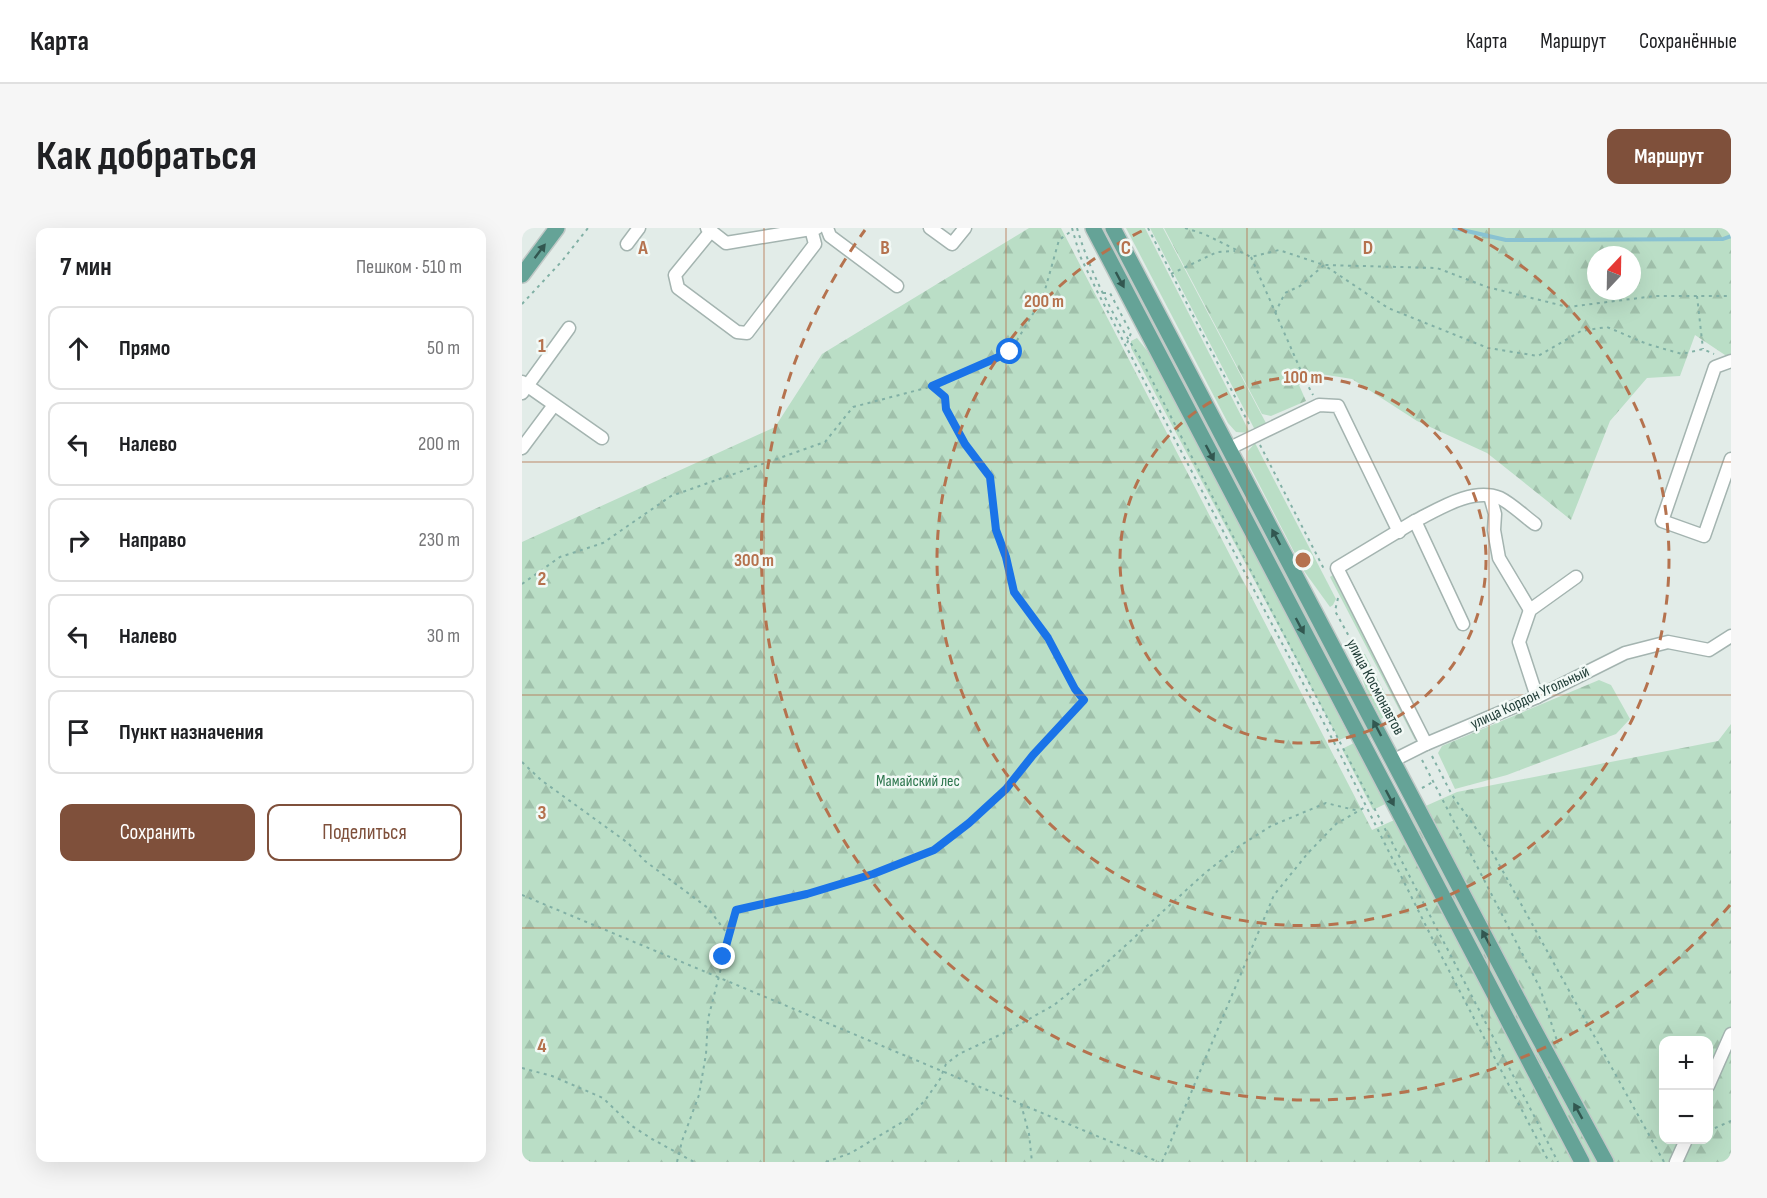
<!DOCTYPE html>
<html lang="ru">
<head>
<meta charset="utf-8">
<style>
	:root { --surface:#fff; --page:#f6f6f6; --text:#202124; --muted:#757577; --line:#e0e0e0; --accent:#7f503b }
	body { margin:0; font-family:"Sofia Sans Condensed",sans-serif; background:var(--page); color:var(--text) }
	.controls { position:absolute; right:18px; bottom:18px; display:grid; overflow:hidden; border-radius:12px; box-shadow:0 6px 24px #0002 }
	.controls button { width:54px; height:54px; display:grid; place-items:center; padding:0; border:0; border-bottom:2px solid var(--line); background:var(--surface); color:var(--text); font:30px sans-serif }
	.compass { position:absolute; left:1065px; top:18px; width:54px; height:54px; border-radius:50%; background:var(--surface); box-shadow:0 6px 24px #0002; rotate:22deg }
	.stop { position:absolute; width:18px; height:18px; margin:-14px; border:4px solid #1a73e8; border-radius:50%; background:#fff }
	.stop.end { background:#1a73e8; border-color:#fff; box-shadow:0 2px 6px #0008 }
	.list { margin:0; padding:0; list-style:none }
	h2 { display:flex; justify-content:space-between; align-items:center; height:78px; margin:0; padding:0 24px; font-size:26px }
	h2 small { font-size:20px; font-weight:400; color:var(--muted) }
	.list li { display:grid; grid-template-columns:39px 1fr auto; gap:18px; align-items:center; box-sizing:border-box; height:84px; margin:0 12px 12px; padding:0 12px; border:2px solid var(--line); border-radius:12px }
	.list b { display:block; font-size:22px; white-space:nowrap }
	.list em { font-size:20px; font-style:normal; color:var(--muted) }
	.actions { display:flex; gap:12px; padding:18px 24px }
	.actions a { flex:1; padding:14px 0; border:2px solid var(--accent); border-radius:12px; text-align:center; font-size:21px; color:var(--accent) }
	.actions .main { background:var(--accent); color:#fff }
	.icon { flex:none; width:33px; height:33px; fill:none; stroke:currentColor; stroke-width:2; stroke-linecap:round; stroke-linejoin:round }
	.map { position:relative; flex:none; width:1209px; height:934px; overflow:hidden; border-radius:12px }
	header { display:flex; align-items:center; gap:36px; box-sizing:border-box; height:84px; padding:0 30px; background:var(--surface); border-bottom:2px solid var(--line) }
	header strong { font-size:28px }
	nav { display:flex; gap:33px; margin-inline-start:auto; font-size:21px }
	.intro { display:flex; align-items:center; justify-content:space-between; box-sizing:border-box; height:144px; padding:0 36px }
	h1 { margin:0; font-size:42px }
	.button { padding:15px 27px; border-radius:12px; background:var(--accent); color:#fff; font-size:21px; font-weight:700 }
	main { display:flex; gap:36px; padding:0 36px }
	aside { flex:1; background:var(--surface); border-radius:12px; box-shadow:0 6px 24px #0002 }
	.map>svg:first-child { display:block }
	.green { fill:#badec6 }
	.forest { fill:url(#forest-firs); fill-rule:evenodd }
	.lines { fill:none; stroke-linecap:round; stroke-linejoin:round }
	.stream { stroke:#89c2d2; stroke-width:4 }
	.minor-casing { stroke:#a4b4b0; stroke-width:15 }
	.major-casing { stroke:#c1c9c7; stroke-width:18 }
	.path { stroke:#81b0a5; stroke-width:2; stroke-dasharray:3 4.5; stroke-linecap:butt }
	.minor { stroke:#fff; stroke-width:12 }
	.major { stroke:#65a397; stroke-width:15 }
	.oneway { fill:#325750 }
	.route { stroke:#1a73e8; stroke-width:8 }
	.grid { fill:none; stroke:#b5724e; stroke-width:1.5; stroke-opacity:0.55 }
	.ring { fill:none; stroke:#b5724e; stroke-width:3; stroke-dasharray:10 8 }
	.labels { text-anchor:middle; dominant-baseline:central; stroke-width:5; stroke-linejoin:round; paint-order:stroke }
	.street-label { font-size:16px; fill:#213e38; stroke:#f2f9f6 }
	.park-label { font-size:16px; fill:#2b754c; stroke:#f2f9f6 }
	.grid-label { font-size:20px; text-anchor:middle; font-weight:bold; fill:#b5724e; stroke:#f2f9f6; stroke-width:5; stroke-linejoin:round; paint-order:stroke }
	.centre { fill:#b5724e; stroke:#f2f9f6; stroke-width:3 }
	.ring-label { font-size:18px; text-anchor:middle; font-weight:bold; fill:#b5724e; stroke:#f2f9f6; stroke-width:5; stroke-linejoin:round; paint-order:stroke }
</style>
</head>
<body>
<header>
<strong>Карта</strong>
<nav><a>Карта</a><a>Маршрут</a><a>Сохранённые</a></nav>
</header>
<div class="intro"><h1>Как добраться</h1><a class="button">Маршрут</a></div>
<main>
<aside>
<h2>7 мин<small>Пешком · 510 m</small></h2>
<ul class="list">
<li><svg class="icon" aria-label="ahead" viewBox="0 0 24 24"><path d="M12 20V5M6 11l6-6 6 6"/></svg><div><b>Прямо</b></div><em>50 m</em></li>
<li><svg class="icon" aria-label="left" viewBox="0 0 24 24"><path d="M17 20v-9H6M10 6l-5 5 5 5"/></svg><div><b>Налево</b></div><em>200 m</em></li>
<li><svg class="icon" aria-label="right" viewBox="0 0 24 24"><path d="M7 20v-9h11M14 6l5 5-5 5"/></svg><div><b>Направо</b></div><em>230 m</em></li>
<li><svg class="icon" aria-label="left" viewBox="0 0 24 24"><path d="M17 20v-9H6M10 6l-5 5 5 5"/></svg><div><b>Налево</b></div><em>30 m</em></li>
<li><svg class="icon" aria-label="arrive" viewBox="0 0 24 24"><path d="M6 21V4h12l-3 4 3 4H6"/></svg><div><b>Пункт назначения</b></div></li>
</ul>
<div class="actions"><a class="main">Сохранить</a><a>Поделиться</a></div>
</aside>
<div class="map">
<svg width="1209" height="934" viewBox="0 0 1209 934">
	<defs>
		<pattern id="forest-firs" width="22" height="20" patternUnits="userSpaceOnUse" patternTransform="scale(1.5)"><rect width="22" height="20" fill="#badec6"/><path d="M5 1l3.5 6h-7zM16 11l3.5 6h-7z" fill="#a0c0ab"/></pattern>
	</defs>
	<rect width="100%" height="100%" fill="#e2ece8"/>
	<!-- green -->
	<g class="green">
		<path d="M 579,0 L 588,0 L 851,507 L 847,511 L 844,511 Z"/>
		<path d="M 604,0 L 623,0 L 728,205 L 714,204 L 706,195 Z"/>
		<path d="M 628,0 L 641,0 L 745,197 L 733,202 Z"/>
		<path d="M 615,110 L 635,135 L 827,508 L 817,512 L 609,120 L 609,113 Z"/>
		<path d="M 733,215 L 814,371 L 811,377 L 808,379 L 782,343 L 726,235 L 726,223 Z"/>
		<path d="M 811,347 L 894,508 L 893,512 L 808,349 Z"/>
		<path d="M 837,425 L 843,426 L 872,483 L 859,491 L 844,462 L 833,427 Z"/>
		<path d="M 832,515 L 863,576 L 851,582 L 820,521 Z"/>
	</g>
	<!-- forest -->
	<g class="forest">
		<path d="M 507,0 L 539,0 L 850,602 L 935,564 L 1196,513 L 1209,496 L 1209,934 L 0,934 L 0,314 L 253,199 L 300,126 ZM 1142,812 L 1186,812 L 1186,912 L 1142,912 Z"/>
		<path d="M 642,0 L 1209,0 L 1209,131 L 1173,107 L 1158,148 L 1125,150 L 1088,193 L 1049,292 L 965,225 L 895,193 L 830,151 L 792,145 L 777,157 L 784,173 L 749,188 L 740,186 ZM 1074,27 L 1110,27 L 1110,63 L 1074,63 Z"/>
		<path d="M 1077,452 L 1089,457 L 1108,491 L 1094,506 L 985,547 L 933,561 L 916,525 L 920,518 Z"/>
	</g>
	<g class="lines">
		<!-- stream -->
		<path class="stream" d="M 932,0 L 984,12 L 1201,11 L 1209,8"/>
		<!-- minor casing -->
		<g class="minor-casing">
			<g id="minor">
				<path d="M 185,0 L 204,15 L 295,0"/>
				<path d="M 305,0 L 308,8 L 375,58"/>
				<path d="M 408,0 L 430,16 L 443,0"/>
				<path d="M 189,3 L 153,47 L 156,60 L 215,104 L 225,105 L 293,16 L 289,1"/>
				<path d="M 105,16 L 117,0"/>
				<path d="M 1209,133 L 1193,139 L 1140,293 L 1182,308 L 1209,231"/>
				<path d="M 0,154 L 80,210"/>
				<path d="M 0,165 L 47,100"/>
				<path d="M 0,220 L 32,177"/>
				<path d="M 708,220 L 797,177 L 816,178 L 877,304"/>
				<path d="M 968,268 L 973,286 L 972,302 L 977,330 L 1008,382"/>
				<path d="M 893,293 C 917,281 950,259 978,270 C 990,276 1002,288 1013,296"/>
				<path d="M 1015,469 L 997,414 L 1008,382 L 1054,349"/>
				<path d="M 904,516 L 815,340 L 893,293 L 941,396"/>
				<path d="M 872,532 L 904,516 L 1015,469 L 1103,425 L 1146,414 L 1187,422 L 1209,408"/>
				<path d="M 1186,858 L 1209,806"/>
				<path d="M 1154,934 L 1164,912"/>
			</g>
		</g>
		<!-- major casing -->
		<g class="major-casing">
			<g id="major">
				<path d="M 571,0 L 1060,934"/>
				<path d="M 591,0 L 1007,792 L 1084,934"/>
				<path d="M 0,47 L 35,0"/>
			</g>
		</g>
		<!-- path -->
		<g class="path">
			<path d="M 550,0 L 558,28 L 576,65 L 815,520 L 910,710 L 1027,934"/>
			<path d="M 555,0 C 569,48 593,91 620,133 L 1036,934"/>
			<path d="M 626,0 L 727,196"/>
			<path d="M 663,0 L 682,6 L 729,29 L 757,22 L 802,37 L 915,40 L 965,59 L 1046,79 L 1133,68 L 1209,68"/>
			<path d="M 729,29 L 783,152 L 791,167"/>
			<path d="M 649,46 L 695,24 L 713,23"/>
			<path d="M 581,65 L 588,65 L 609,105 L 604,118"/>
			<path d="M 1175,68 L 1181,121"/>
			<path d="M 0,76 L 40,33 L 66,0"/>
			<path d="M 753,85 L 763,65 L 778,58 L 802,37 L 866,80 L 966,120 L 1016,128 L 1059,103 L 1085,99 L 1125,116 L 1160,126 L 1181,121 L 1192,126"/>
			<path d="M 738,217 L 803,343"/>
			<path d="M 0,356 L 38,329 L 81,315 L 149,268 L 303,214 L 331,179 L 404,160 L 488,124 L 521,69 L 537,12 L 551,2"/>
			<path d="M 816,370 L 813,383 L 834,421 L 843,424"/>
			<path d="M 865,493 L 876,487"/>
			<path d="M 910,528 L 930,567 L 968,620 L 1142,934"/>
			<path d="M 900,532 L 1018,760 L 1036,816"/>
			<path d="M 0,534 L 19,552 L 106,615 L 123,633 L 186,680 L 207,708"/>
			<path d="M 900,560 L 911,554"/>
			<path d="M 0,667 L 637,934"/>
			<path d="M 0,840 L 30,848 L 81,870 L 110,898 L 130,911 L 172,934"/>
			<path d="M 499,876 L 507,906 L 510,934"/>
			<path d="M 1186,903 L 1209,893"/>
			<path d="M 155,934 L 160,913 L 177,867 L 184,826 L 186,791 L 214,682 L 285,666 L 351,646 L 412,623 L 447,595 L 484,561 L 511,527 L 562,472 L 553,461 L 526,410 L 492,364 L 484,329 L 475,301 L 468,249 L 443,216 L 424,181 L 423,169 L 410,158"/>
			<path d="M 304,934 L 329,925 L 387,890 L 404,871 L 418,851 L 424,836 L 437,826 L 484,804 L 532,777 L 581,738 L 683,645 L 716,619 L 749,598 L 804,575 L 837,583"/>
			<path d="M 640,934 L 752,667 L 786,625 L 814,596 L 845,578"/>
		</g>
		<!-- minor -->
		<use href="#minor" class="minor"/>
		<!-- major -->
		<use href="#major" class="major"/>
	</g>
	<!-- one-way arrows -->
	<defs><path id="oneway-solid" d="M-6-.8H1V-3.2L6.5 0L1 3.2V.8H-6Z" transform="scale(1.5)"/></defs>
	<g class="oneway">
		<use href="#oneway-solid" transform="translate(18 23) rotate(-53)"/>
		<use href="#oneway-solid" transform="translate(598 52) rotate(62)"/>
		<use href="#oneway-solid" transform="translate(688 225) rotate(62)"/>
		<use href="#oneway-solid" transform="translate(754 309) rotate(-118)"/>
		<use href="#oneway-solid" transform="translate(778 398) rotate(62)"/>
		<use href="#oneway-solid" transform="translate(855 500) rotate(-118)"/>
		<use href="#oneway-solid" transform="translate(868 570) rotate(62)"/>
		<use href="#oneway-solid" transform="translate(964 710) rotate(-118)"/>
		<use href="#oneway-solid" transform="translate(1056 883) rotate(-119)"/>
	</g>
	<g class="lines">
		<!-- route -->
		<path class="route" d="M 201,729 L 214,682 L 285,666 L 351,646 L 412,622 L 447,595 L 484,561 L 511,527 L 562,472 L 553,461 L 526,410 L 492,364 L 484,329 L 474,302 L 468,249 L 443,216 L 424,181 L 423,169 L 410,158 L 488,124"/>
	</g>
	<!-- grid -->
	<path class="grid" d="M 242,0 L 242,934M 484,0 L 484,934M 725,0 L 725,934M 967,0 L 967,934M 0,234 L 1209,234M 0,467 L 1209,467M 0,700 L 1209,700"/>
	<!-- distance rings -->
	<g class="ring">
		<circle cx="781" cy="332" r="183"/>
		<path d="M936 0A366 366 0 1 1 626 0"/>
		<path d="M1208 677A549 549 0 0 1 343 2"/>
	</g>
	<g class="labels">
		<!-- street labels -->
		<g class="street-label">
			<text transform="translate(853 459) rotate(62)">улица Космонавтов</text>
			<text transform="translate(1008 470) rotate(-25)">улица Кордон Угольный</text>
		</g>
		<!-- park labels -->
		<g class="park-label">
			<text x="396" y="553">Мамайский лес</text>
		</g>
	</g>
	<g class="grid-label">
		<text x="121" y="26">A</text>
		<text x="363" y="26">B</text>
		<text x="604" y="26">C</text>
		<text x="846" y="26">D</text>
		<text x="20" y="124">1</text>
		<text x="20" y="357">2</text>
		<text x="20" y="591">3</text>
		<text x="20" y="824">4</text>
	</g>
	<circle cx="781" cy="332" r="9" class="centre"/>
	<g class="ring-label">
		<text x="522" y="79">200 m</text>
		<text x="781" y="155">100 m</text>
		<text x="232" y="338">300 m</text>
	</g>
</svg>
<div class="controls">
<button>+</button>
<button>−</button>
</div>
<svg class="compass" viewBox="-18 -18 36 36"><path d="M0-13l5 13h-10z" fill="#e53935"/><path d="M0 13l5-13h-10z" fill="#757577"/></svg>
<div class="stop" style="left:488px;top:124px"></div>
<div class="stop end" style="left:201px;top:729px"></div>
</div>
</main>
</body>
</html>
